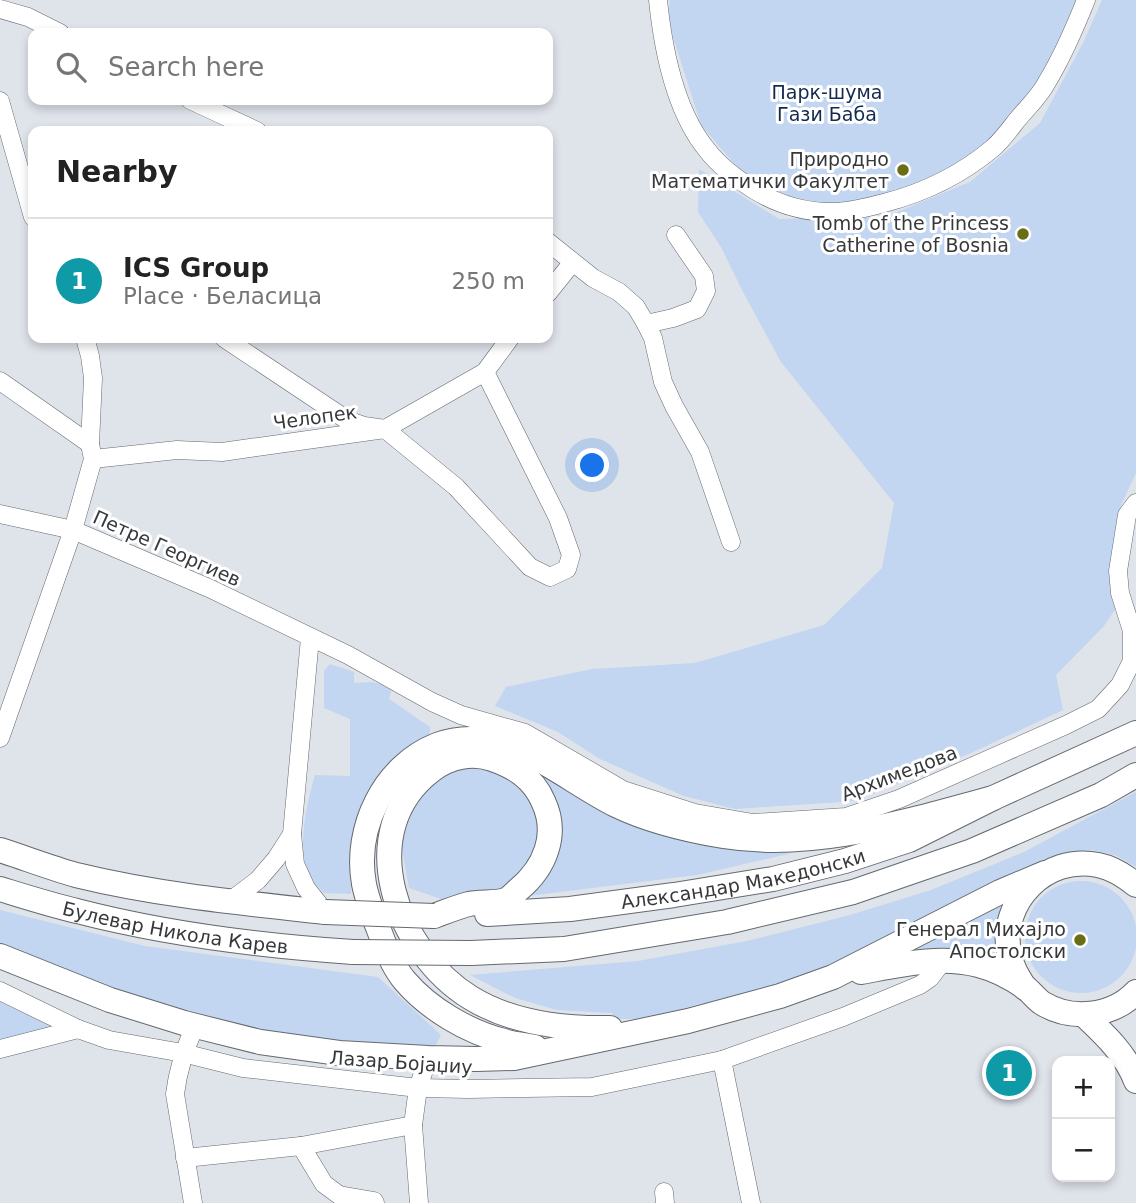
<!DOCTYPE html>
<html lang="en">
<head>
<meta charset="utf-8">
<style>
	:root { --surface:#fff; --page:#f6f6f6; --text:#222; --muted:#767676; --line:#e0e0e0; --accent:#111827 }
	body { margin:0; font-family:"DejaVu Sans",sans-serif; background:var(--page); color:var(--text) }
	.controls { position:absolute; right:21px; bottom:21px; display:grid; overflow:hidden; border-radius:14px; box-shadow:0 4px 10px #0003 }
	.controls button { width:63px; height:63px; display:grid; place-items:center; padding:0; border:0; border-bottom:2px solid var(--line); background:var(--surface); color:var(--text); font:35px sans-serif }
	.you { position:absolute; left:593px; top:466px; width:24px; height:24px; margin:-18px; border:5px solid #fff; border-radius:50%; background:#1a73e8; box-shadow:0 0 0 10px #1a73e833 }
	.badge { display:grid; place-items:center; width:46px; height:46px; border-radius:50%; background:var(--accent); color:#fff; font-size:23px; font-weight:700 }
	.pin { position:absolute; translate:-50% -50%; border:4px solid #fff; box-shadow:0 2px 7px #0006 }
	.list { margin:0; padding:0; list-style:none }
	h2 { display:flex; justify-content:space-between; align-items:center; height:91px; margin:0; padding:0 28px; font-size:30px }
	h2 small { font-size:23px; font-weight:400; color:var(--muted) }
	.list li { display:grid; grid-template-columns:46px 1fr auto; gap:21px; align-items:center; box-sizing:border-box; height:126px; padding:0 28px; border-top:2px solid var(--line) }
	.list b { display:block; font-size:26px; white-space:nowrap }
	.list p { margin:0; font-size:23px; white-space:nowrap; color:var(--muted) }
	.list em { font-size:23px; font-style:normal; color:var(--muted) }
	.icon { flex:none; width:38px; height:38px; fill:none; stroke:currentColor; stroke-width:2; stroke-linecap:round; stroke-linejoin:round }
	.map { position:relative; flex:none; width:1136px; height:1203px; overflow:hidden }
	.search { position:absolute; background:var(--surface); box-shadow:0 4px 10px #0003; left:28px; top:28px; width:525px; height:77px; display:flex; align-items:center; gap:18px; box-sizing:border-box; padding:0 24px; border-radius:14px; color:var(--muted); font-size:26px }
	.panel { position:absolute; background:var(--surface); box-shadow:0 4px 10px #0003; left:28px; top:126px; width:525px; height:217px; border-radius:14px }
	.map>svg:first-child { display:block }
	.green { fill:#c2d5f1 }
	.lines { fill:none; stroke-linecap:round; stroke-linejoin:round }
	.street-casing { stroke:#65696e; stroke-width:19 }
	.secondary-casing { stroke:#65696e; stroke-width:26 }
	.street { stroke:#fff; stroke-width:18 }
	.secondary { stroke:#fff; stroke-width:24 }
	.secondary-bridge-casing { stroke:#65696e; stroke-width:26; stroke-linecap:butt }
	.secondary-bridge { stroke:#fff; stroke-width:24 }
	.poi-dot { fill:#6a6e13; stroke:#fff; stroke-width:2.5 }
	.labels { text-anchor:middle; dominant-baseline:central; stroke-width:6; stroke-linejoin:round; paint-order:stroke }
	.park-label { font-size:19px; fill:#122a50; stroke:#fff }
	.poi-label { font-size:19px; fill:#36383a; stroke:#fff; text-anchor:end }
	.street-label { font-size:19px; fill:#36383a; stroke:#fff }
</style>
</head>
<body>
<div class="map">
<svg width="1136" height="1203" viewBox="0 0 1136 1203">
	<rect width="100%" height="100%" fill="#dfe3ea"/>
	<!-- green -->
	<g class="green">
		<path d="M 670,0 L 1086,0 L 1047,84 L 968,163 L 859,208 L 793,207 L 748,180 L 701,125 L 668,21 Z"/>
		<path d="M 1102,0 L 1136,0 L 1136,473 L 1121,505 L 1113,548 L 1116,608 L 1104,626 L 1056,675 L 1063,710 L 973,752 L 856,801 L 735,809 L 684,796 L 600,759 L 558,732 L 495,706 L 506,687 L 592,669 L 695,663 L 824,625 L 882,568 L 894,503 L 781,362 L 743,292 L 721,247 L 698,212 L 699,169 L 779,219 L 885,217 L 970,182 L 1040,123 L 1084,41 Z"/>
		<path d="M 330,664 L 354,672 L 354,683 L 371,682 L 392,687 L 389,699 L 430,727 L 429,739 L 369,799 L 350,846 L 351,894 L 324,893 C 319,887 313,882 309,875 C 296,849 307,803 315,775 L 350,776 L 350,719 L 324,708 L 324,671 Z"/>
		<path d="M 466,766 L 490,768 L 539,800 L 541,847 L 508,888 L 444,900 L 409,888 L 401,844 L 405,814 L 431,783 Z"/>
		<path d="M 540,775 L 637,824 L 691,844 L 751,851 L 788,850 L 788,854 L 697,875 L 528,896 L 558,844 Z"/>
		<path d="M 1136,792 L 1136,867 L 1115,855 L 1092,850 L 1056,855 L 968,905 L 803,979 L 729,1000 L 699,1004 L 646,1019 L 614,1019 L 612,1013 L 557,1010 L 515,998 L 470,975 L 638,961 L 747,941 L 850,915 L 931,890 L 1024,852 Z"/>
		<circle cx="1081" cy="937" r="56"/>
		<path d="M 1002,905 L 996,927 L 997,956 C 968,944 940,949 910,953 L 908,951 Z"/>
		<path d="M 0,910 L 145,946 L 378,977 L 441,1035 L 433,1050 L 332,1045 L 234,1027 L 114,992 L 0,943 Z"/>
		<path d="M 0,997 L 64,1028 L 0,1044 Z"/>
	</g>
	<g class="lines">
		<!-- street casing -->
		<g class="street-casing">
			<g id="street">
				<path d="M 658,0 C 663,49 675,111 707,150 C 720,167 738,180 756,191 C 781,206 808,213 837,212 C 853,211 869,207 884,203 C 923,193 962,174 993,148 C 1002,140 1010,129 1017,120 C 1027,108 1040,96 1047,82 C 1061,59 1076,25 1086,0"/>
				<path d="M 0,9 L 28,17 L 60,33"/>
				<path d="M 190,100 L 257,131"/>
				<path d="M 0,101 L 33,217"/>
				<path d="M 548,242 L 593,278 L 619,292 L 636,307 L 646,324 L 653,338 L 663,382 L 674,406 L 700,452 L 731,542"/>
				<path d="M 548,293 L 572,263"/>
				<path d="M 646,324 L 673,318 L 697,309 L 706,291 L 704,276 L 676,235"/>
				<path d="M 224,338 L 347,420 L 364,426 L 385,429 L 456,487 L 530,567 L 550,577 L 567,569 L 571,555 L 558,518 L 485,372"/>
				<path d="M 0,381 L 90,444"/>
				<path d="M 93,459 L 177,450 L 222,452 L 385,429 L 485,372 L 510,338"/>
				<path d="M 0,514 L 73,530 L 211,589 L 348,655 L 432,702 L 461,715 L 525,733 L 623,790 L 695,813 L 753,823 L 846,817 L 899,799 L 1066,725 L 1098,709 L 1120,685 L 1132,661 L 1132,631 L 1120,593 L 1118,571 L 1127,515 L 1136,503"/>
				<path d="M 310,638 L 292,834 L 295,864 L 306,888 L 325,912"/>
				<path d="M 0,738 L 73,530 L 93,459 L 90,444 L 93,378 L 90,356 L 85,338"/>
				<path d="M 229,902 L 258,880 L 276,859 L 292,834"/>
				<path d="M 0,991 L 78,1029 L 109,1040 L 183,1053 L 243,1068 L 418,1088 L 469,1089 L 592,1087 L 722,1060 L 843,1017 L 920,985 L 930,978 L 943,961"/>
				<path d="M 0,1049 L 78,1029"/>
				<path d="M 722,1060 L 751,1203"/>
				<path d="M 301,1146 L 324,1184 L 339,1195 L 374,1201 L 375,1203"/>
				<path d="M 185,1158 L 301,1146 L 413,1125"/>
				<path d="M 664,1192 L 665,1203"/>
				<path d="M 193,1203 L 175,1094 C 178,1069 185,1048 195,1026"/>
				<path d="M 419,1203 L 413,1125 L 418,1088 L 428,1058"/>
			</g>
		</g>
		<!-- secondary casing -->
		<g class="secondary-casing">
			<g id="secondary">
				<path d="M 0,850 C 25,858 51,868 76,875 C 158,895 242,903 325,912"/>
				<path id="s1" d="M 0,889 C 26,897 51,905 77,911 C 166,934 262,946 353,952"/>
				<path id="s2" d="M 487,914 L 570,909 L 674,895 L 773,879 L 845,861 L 909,840 L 993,798 L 1136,733"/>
				<path d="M 434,916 C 445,912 457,907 469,904 C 479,901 496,904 506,900 C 510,898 515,893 518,890 C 545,868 559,834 543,801 C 533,778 515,767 492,759 C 472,752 449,757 432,770 C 351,831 397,953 471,998 C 512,1023 563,1029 610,1028"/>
				<path d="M 471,953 L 564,949 L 727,922 L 853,892 L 972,851 L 1101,795 L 1136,775"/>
				<path d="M 0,956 L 110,1000 L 184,1023 L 260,1042 L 339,1053 L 428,1058 L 476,1059 L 514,1058 L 688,1021 L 780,996 L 833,977 L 1000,892 L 1045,873"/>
				<path d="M 861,972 C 899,965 940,955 978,965 C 994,969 1013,979 1026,988 C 1032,993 1036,999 1042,1003 C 1071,1021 1112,1017 1136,992"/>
				<path d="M 1025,988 C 1018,977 1011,966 1009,953 C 999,902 1046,854 1098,865 C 1113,868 1125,876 1136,885"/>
				<path d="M 1084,1015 C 1104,1034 1126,1054 1136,1081"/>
				<path d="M 535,1047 C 524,1045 514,1044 504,1041 C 468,1032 429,1009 405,981 C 393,967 385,947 379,930 C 373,915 367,899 364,884 C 354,828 384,766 437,745 C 504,720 561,778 616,805 C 649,821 687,830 723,836 C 814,851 907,821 993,798"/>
			</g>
		</g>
		<!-- street -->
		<use href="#street" class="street"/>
		<!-- secondary -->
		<use href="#secondary" class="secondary"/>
		<!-- secondary-bridge casing -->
		<g class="secondary-bridge-casing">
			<g id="secondary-bridge">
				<path d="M 325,912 L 434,916"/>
				<path d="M 353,952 L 471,953"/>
			</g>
		</g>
		<!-- secondary-bridge -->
		<use href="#secondary-bridge" class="secondary-bridge"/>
	</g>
	<!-- markers -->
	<g class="poi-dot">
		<circle cx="903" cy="170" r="7"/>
		<circle cx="1023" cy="234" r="7"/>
		<circle cx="1080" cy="940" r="7"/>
	</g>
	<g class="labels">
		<!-- park labels -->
		<g class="park-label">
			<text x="827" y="92">Парк-шума<tspan x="827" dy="22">Гази Баба</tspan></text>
		</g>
		<!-- poi labels -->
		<g class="poi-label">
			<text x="889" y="159">Природно<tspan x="889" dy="22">Математички Факултет</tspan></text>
			<text x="1009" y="223">Tomb of the Princess<tspan x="1009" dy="22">Catherine of Bosnia</tspan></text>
			<text x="1066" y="929">Генерал Михајло<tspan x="1066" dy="22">Апостолски</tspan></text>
		</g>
		<!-- street labels -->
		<g class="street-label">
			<text transform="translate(315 417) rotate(-8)">Челопек</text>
			<text transform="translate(167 548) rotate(24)">Петре Георгиев</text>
			<text transform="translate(899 773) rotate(-21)">Архимедова</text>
			<text stroke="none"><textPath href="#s2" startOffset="259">Александар Македонски</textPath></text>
			<text stroke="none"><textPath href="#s1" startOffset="180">Булевар Никола Карев</textPath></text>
			<text transform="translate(401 1062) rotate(4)">Лазар Бојаџиу</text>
		</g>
	</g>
</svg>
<div class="controls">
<button>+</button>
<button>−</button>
</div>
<div class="you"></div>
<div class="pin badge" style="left:1009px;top:1073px;background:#0f9aa8">1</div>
<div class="search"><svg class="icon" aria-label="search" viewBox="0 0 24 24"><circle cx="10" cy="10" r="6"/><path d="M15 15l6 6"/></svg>Search here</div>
<section class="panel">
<h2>Nearby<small></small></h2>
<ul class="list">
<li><span class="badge" style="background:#0f9aa8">1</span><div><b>ICS Group</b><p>Place · Беласица</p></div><em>250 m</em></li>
</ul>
</section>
</div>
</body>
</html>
